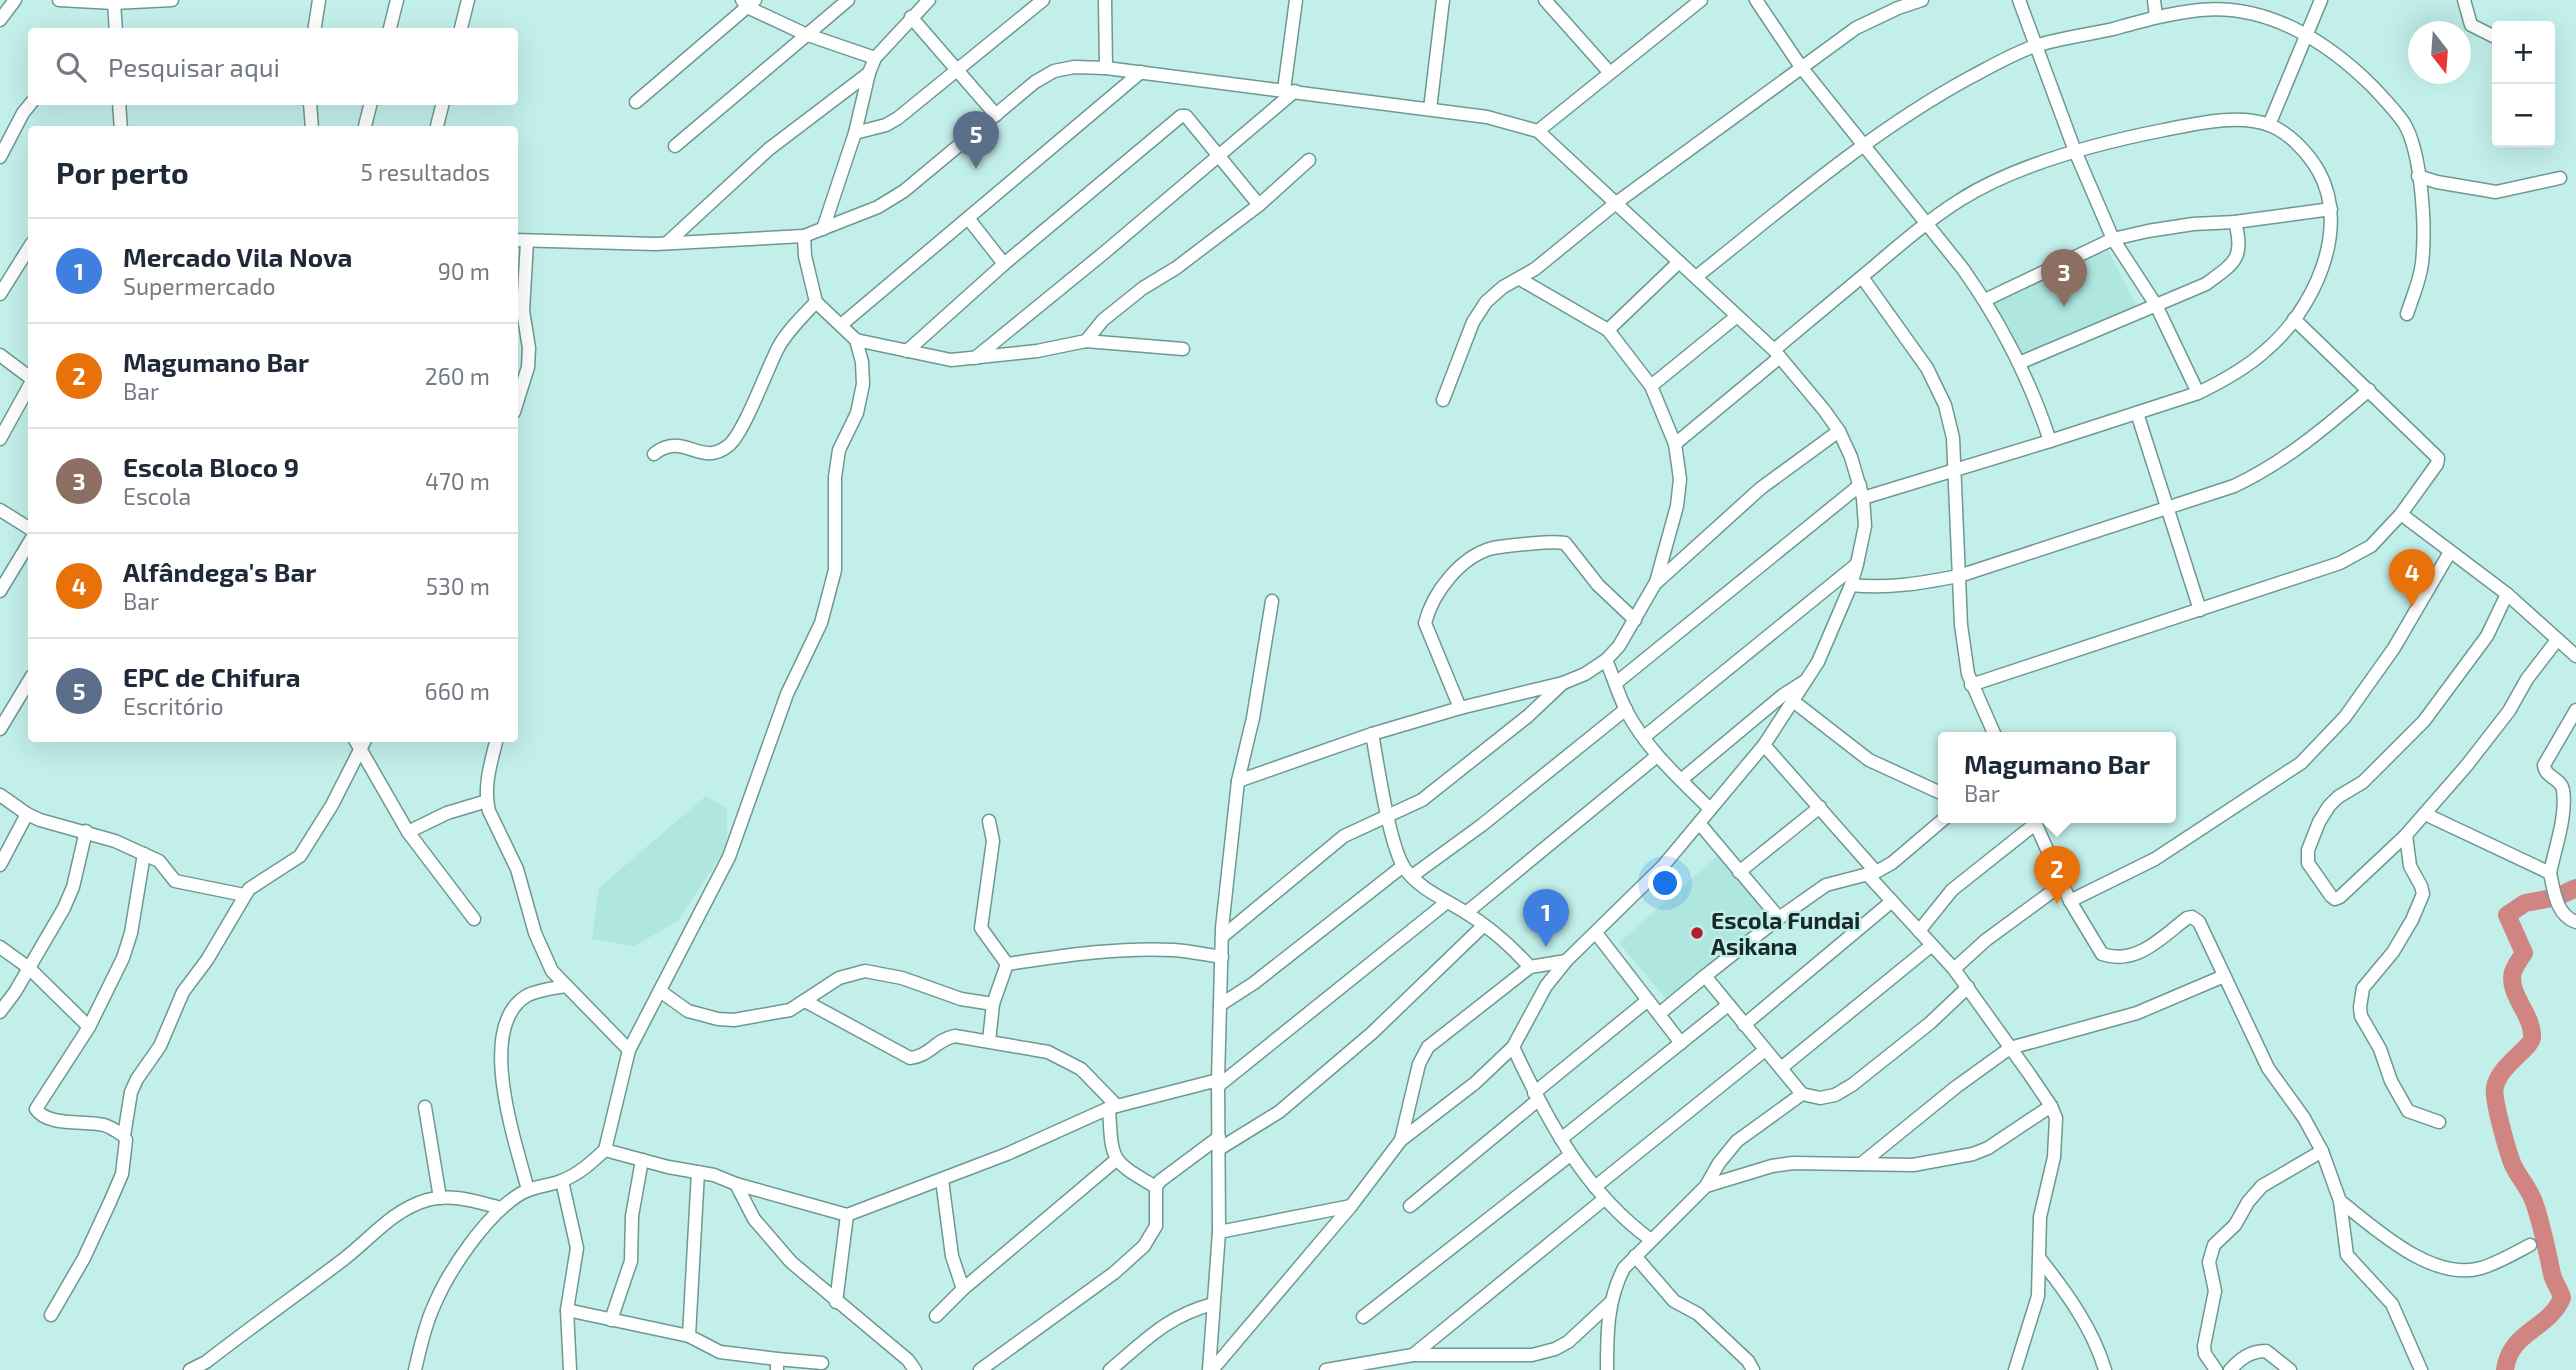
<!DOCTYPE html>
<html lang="pt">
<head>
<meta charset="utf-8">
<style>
	:root { --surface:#fff; --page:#f2f2f3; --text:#1f2937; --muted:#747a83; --line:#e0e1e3; --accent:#111827 }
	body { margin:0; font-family:"Exo 2",sans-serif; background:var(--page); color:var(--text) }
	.controls { position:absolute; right:21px; top:21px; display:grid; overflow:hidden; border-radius:7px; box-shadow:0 7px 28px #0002 }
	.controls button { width:63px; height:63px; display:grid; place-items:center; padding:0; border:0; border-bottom:2px solid var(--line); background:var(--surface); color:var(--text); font:35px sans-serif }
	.compass { position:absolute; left:2408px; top:21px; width:63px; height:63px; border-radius:50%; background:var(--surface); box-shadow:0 7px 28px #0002; rotate:163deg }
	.you { position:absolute; left:1666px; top:884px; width:24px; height:24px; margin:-18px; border:5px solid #fff; border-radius:50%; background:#1a73e8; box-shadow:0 0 0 10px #1a73e833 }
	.badge { display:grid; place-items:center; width:46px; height:46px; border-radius:50%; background:var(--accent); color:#fff; font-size:23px; font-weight:700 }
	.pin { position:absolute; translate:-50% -58px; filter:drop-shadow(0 2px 4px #0008) }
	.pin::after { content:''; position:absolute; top:37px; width:24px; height:21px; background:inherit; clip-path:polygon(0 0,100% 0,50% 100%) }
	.popup { position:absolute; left:1938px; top:732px; width:238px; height:91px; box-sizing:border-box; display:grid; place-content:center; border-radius:7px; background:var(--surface); filter:drop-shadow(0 2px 5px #0005); font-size:23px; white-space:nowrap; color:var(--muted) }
	.popup b { font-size:26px; color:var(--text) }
	.popup::after { content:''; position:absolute; left:50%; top:100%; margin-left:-14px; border:14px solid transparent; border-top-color:var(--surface) }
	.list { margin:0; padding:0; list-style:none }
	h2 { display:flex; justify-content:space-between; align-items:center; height:91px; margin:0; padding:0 28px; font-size:30px }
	h2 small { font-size:23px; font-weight:400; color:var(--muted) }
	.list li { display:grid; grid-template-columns:46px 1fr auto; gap:21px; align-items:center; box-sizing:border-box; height:105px; padding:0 28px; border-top:2px solid var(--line) }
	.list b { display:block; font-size:26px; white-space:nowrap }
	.list p { margin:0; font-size:23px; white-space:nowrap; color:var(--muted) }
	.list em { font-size:23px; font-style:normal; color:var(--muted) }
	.icon { flex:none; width:38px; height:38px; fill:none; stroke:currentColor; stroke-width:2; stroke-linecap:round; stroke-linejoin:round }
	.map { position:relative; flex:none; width:2576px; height:1370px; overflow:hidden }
	.search { position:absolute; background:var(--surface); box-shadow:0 7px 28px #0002; left:28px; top:28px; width:490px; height:77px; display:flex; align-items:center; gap:18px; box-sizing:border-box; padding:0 24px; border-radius:7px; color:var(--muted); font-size:26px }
	.panel { position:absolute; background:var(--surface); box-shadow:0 7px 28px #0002; left:28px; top:126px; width:490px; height:616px; border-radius:7px }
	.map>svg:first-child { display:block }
	.built { fill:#afe6e0 }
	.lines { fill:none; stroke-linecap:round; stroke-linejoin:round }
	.river { stroke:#d18582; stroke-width:18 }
	.street-casing { stroke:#6d9894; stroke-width:15 }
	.street { stroke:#fff; stroke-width:12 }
	.poi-dot { fill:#b21f2f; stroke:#c2efea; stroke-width:2.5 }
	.labels { text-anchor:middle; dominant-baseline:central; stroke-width:5; stroke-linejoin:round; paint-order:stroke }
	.poi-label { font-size:23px; font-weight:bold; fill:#182928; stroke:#c2efea; text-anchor:start }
</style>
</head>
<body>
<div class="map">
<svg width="2576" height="1370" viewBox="0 0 2576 1370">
	<rect width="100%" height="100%" fill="#c2efea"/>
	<!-- built -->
	<g class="built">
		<path d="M 2104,242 L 2141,315 L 2024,371 L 1987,299 Z"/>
		<path d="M 706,796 L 727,809 L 727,846 L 678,921 L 634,946 L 592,939 L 599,888 Z"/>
		<path d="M 1722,852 L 1777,923 L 1674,1008 L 1619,943 Z"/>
	</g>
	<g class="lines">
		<!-- river -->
		<g class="river">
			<path d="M 2561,895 L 2576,888"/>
			<path d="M 2505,1370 C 2510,1331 2548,1330 2562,1298 C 2560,1289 2554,1283 2552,1274 C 2547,1250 2542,1225 2534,1202 C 2529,1188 2519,1178 2513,1165 C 2508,1153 2492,1098 2495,1087 C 2499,1066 2530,1049 2532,1038 C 2534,1015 2507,995 2513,972 C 2515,966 2520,959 2524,953 L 2507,915 L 2525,903 L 2552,898"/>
		</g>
		<!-- street casing -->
		<g class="street-casing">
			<g id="street">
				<path d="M 59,0 L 114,3 L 172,0"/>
				<path d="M 755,0 L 747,7 L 805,34 L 875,58"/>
				<path d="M 1105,0 L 1106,68"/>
				<path d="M 1545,0 L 1610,73"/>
				<path d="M 1756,0 L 1801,67 L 1963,269 C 2000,321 2030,380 2050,441"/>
				<path d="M 2154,0 L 2156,17"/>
				<path d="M 2464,0 L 2471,25 L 2497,38"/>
				<path d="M 114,3 L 116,32"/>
				<path d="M 911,17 L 996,115"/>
				<path d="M 0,20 L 15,0"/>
				<path d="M 314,32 L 319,0"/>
				<path d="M 389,32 L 397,0"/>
				<path d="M 460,32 L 468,0"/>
				<path d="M 1284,90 L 1296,0"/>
				<path d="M 119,102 L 121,130"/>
				<path d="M 310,102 L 312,130"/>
				<path d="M 636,102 L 747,7 L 742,0"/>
				<path d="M 1430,109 L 1443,0"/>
				<path d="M 2269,125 L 2321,0"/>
				<path d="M 364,130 L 371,102"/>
				<path d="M 436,130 L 443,102"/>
				<path d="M 1538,131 L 1701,0"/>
				<path d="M 855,133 L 886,125 L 898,118 L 1043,0"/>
				<path d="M 675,146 L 848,0"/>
				<path d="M 0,157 L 23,113 L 32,102"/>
				<path d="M 2418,176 L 2437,182 L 2496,192 L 2560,178"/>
				<path d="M 968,218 L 1004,264"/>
				<path d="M 823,229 L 855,133 L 869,73 L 875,58 L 929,0"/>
				<path d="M 514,240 L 656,244 L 804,236 L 878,207 L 904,191 L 1035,82 L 1054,71 L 1074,67 L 1106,68 L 1487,117 L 1538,131 L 1774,350 L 1824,410 L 1839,431 L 1851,457 L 1863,498 L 1865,526 L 1857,564 L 1851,585 L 1818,662 L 1764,745 L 1663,866 L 1566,961 L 1546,986 L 1513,1047 L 1475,1083 L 1401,1140 L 1351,1206 L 1212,1370"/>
				<path d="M 667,243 L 769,149 L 869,73"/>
				<path d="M 1696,277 C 1784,207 1870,132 1969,78 C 1990,67 2012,54 2035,46 C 2060,38 2087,35 2113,29 C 2142,21 2170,13 2200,10 C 2267,3 2328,42 2373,87 C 2384,99 2395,110 2404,123 C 2422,153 2426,228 2422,263 C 2420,281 2412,298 2407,314"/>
				<path d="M 1862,277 L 1927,368 L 1945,405 L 1953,438 L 1961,625 L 1968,674 L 1996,738"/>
				<path d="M 1520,279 L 1608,330 L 1651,386 L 1675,444 L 1680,479 L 1677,506 L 1656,582 L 1619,646 L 1606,660 C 1613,676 1618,694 1626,710 C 1646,749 1680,779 1710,809"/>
				<path d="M 0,294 L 32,243"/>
				<path d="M 1985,300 L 2113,239 L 2148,231 L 2193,224 L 2235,222 L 2331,209"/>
				<path d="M 841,325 L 1141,72"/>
				<path d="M 1608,330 L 1679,262"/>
				<path d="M 856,340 L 951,360 L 1037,351 L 1086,341 L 1183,349"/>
				<path d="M 1086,341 L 1103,320 L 1143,288 L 1176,268 L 1259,205 L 1309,160"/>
				<path d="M 1774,350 C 1808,322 1842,293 1876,265 C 1903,242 1930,219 1960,200 C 2017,164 2098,143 2164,130 C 2195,124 2239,113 2269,125 C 2289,132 2309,154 2319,172 C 2351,230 2313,311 2265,351 C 2245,369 2223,381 2198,393"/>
				<path d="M 907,351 L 1004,264 L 1181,116 L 1186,116 L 1259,205"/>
				<path d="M 0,355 L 32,379"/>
				<path d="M 975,358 L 1105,252 L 1295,91"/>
				<path d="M 2019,363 L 2206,284 C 2234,263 2245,259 2235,222"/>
				<path d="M 1651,386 L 1737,316"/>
				<path d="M 1443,400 L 1473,322 L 1486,302 L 1503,287 L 1535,269 L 1616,203 L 1856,28 L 1898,8 L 1922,0"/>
				<path d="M 514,412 L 528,367 L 529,348 L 523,311 L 527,242"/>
				<path d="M 2137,413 L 2200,610"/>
				<path d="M 0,439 L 32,381"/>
				<path d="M 1675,444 L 1780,357"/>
				<path d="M 654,454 C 684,430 701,469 729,445 C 744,433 767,369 778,348 C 787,331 803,316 816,302"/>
				<path d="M 1863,498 L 2050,441 L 2198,393 L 2156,305 L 2113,239 L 2075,151 L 2019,0"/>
				<path d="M 0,510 L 32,530"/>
				<path d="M 2401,514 L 2507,594 L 2576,656"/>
				<path d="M 1657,582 L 1761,488 L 1839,431"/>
				<path d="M 1851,585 C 1889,589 1922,583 1959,576 L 2234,486 C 2285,462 2326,427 2369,390"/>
				<path d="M 0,591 L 32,538"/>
				<path d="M 2507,594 L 2487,636 L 2424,721 L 2363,782 L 2338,797 L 2329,806 L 2319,822 L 2308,850 L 2308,863 L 2331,896 L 2335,899 L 2340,897 L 2406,835 L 2467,765 L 2509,711 L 2527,679 L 2557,640"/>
				<path d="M 1616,683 L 1860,485"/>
				<path d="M 1971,685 L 2340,563 L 2371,546 L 2401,514 L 2437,464 L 2438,458 L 2294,319"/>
				<path d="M 1793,701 L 1869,760 L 1943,794"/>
				<path d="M 1460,708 L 1425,623 C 1433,592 1461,556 1493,548 C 1504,546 1515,545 1526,544 C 1539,543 1552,541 1565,543 L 1598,585 L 1635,620"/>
				<path d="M 0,729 L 32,676"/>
				<path d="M 1372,734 C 1378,765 1389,846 1405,869 C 1421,890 1443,898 1465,912 C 1488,926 1512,947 1530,967"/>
				<path d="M 1644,737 L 1857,564"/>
				<path d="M 354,738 L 408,832 L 474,919"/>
				<path d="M 497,738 C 491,762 483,787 489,811 L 517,869 L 535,933 L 552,971 L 629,1050"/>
				<path d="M 1764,745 L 1876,872"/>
				<path d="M 1681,780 L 1783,695 L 1805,681"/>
				<path d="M 1238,781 L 1372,734 L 1460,708 L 1563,683 L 1585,674 L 1606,660"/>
				<path d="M 0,795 L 27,814 L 40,820 L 115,841 L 159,861 L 175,881 L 244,895"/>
				<path d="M 2425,814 L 2550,873 C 2554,891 2556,915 2576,922"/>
				<path d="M 2033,818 L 2070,901 L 2155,859 L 2301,763 L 2345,717 L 2394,648 L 2450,552"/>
				<path d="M 1699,823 L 1779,918 L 1705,976 L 1802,1094 L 1820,1098 L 1835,1095 L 1852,1085 L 1930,1023 L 1968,987"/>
				<path d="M 408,832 L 447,813 L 487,801"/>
				<path d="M 2406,835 L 2410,866 L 2421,886 L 2423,894 L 2412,920 L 2393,952 L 2363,988 L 2360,1007 L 2361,1016 L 2380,1049 L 2391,1081 L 2408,1111 L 2439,1122"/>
				<path d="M 0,865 L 27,814"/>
				<path d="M 1739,872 L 1820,807"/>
				<path d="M 2550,873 C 2555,848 2567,816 2563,790 C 2561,778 2545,778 2544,765 L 2576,710"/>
				<path d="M 1867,874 L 1954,969"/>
				<path d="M 1412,876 L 1482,825 L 1626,709"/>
				<path d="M 2070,901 L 2102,954 C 2136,966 2162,937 2187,918 L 2192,917 L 2199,922 L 2268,1068 L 2304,1118 L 2322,1151 L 2340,1201 L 2347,1255 L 2392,1304 L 2421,1370"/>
				<path d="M 1466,913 L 1657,756"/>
				<path d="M 1779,918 L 1826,885 L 1876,872 L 1892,863 L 1945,818"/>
				<path d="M 1919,931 L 1952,890 L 2035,824"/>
				<path d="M 1596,933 L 1681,1043"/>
				<path d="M 1223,936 L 1344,836 L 1422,800 L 1528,716 L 1563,683"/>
				<path d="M 0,947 L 29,968 L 89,1027"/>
				<path d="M 1007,964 C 1062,956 1118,947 1174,950 C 1190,951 1206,955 1222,957"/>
				<path d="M 660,991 L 688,1011 L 718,1019 L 734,1020 L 790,1010 L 839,978 L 865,971 L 902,978 L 961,999 L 993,1004"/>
				<path d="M 805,1001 L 910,1058 C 930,1056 935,1040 955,1036 L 1048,1052 L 1081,1069 L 1117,1106"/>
				<path d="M 1220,1005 L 1254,983 L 1403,866"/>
				<path d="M 0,1012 L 15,992 L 64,908 L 73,887 L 86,831"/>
				<path d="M 1659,1014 L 1705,976"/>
				<path d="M 1744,1025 L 1891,902"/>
				<path d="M 989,1041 L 993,1004 L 1007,964 L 981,928 L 993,841 L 989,821"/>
				<path d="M 1513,1047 C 1547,1120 1585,1192 1651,1240"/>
				<path d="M 1781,1068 L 1932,945"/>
				<path d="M 1218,1086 L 1447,902"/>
				<path d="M 1534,1093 L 1648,1000"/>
				<path d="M 425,1107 L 440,1198"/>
				<path d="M 1109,1108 C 1112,1162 1110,1160 1156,1187"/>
				<path d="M 124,1136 C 118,1132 111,1127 104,1125 C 85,1120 48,1127 36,1109 L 89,1027 L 123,958 L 131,933 L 144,854"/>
				<path d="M 1561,1139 L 1728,1005"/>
				<path d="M 1401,1140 L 1419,1064 L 1428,1047 L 1530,967 L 1566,961"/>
				<path d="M 1219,1149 L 1279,1112 L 1372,1033 L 1483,926"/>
				<path d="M 605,1150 L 629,1050 L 729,857 L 787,694 L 821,623 L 835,570 L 835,477 L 839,450 L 857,413 L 863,384 L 862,362 L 856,340 L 816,302 L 805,256 L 804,236"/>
				<path d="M 1861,1164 L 1956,1087 L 2010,1048 L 2137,1013 L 2224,976"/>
				<path d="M 698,1172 L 689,1336 L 720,1352 L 777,1359 L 777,1370"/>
				<path d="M 942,1180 L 952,1256 L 963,1289"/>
				<path d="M 562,1181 L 577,1248 L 567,1310 L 570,1370"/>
				<path d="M 736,1184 L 847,1215 L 1007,1154 L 1109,1108 L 1218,1080"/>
				<path d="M 1706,1186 L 1719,1163 L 1737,1141 L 1802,1094"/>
				<path d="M 1595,1187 L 1765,1050"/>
				<path d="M 528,1190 C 516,1143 474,1025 528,995 C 538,990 554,988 565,986"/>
				<path d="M 2340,1201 C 2376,1229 2432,1282 2481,1268 C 2498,1263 2515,1253 2530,1245"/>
				<path d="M 1410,1206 L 1538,1100"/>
				<path d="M 1219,1232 L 1351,1206"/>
				<path d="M 1635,1256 L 1674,1301 L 1698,1314 L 1748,1361 L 1753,1370"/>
				<path d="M 2040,1259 C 2067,1293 2093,1329 2105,1370"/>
				<path d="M 836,1302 L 847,1215"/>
				<path d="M 567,1310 L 689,1336"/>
				<path d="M 51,1315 L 84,1258 L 110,1202 L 122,1174 L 126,1140 L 124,1136 L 131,1092 L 137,1079 L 160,1046 L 183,992 L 207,960 L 249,889 L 300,856 L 332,805 L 366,738"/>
				<path d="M 936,1316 L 963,1289 L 1116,1160"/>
				<path d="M 1363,1317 L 1570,1155"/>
				<path d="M 611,1320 L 631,1261 L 632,1216 L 642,1160"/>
				<path d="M 1413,1355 L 1603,1200"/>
				<path d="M 777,1359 L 822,1363"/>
				<path d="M 190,1370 L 206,1362 C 251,1327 298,1294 344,1259 C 371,1238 393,1210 427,1200 C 452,1193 477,1202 501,1208"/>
				<path d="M 415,1370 C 420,1349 424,1328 433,1308 C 448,1271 486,1215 520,1194 C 533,1186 548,1186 561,1181 C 578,1175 592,1162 605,1150 L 668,1167 L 714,1175 L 736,1184 L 754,1219 L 791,1262 L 908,1360 L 915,1370"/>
				<path d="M 980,1370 L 1114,1273 L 1144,1246 L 1156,1226 L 1156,1187 L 1160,1181 L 1219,1137"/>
				<path d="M 1110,1370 C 1145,1341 1167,1316 1213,1304"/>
				<path d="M 1209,1370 L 1219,1232 L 1218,1080 L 1222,928 L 1238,781 L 1253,718 L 1272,601"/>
				<path d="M 1326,1370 L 1413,1355 L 1532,1355 L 1555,1349 L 1568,1342 L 1610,1303"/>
				<path d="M 1607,1370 C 1607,1334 1607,1300 1624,1268 L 1706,1186 L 1772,1166 L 1793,1163 L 1913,1165 L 1973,1154 L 1988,1148 L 2051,1106"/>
				<path d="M 2015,1370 L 2038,1296 L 2040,1217 L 2054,1157 L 2056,1118 L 2051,1106 L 2030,1075 L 1954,969 L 1986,940 L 2061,885"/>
				<path d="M 2216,1370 L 2205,1354 L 2204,1346 L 2215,1291 L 2209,1262 L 2214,1245 L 2235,1225 L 2248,1202 L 2262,1186 L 2322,1151"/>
				<path d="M 2230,1370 C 2240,1359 2250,1351 2266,1351 L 2290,1370"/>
			</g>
		</g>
		<!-- street -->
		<use href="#street" class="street"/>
	</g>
	<!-- markers -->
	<circle class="poi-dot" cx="1697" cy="933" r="7"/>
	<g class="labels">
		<!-- poi labels -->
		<g class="poi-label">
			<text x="1711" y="920">Escola Fundai<tspan x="1711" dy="26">Asikana</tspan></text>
		</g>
	</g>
</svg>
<div class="controls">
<button>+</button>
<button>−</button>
</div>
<svg class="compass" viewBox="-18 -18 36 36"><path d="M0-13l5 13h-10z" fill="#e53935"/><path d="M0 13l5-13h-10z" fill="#747a83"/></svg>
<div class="you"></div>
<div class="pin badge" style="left:1546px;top:947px;background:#3f7fe0">1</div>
<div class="pin badge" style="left:2057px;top:904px;background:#e8710a">2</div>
<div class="popup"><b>Magumano Bar</b>Bar</div>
<div class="pin badge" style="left:2064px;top:307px;background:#8d6e63">3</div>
<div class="pin badge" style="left:2412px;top:607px;background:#e8710a">4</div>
<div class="pin badge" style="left:976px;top:169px;background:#5c6f8a">5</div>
<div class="search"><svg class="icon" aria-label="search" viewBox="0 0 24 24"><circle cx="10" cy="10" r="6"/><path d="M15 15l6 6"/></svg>Pesquisar aqui</div>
<section class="panel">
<h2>Por perto<small>5 resultados</small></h2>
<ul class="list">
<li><span class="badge" style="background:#3f7fe0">1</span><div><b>Mercado Vila Nova</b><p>Supermercado</p></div><em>90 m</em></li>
<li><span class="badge" style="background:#e8710a">2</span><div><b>Magumano Bar</b><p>Bar</p></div><em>260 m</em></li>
<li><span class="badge" style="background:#8d6e63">3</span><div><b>Escola Bloco 9</b><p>Escola</p></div><em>470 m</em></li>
<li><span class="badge" style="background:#e8710a">4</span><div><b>Alfândega's Bar</b><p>Bar</p></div><em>530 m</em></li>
<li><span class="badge" style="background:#5c6f8a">5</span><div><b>EPC de Chifura</b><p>Escritório</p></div><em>660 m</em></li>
</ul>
</section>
</div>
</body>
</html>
